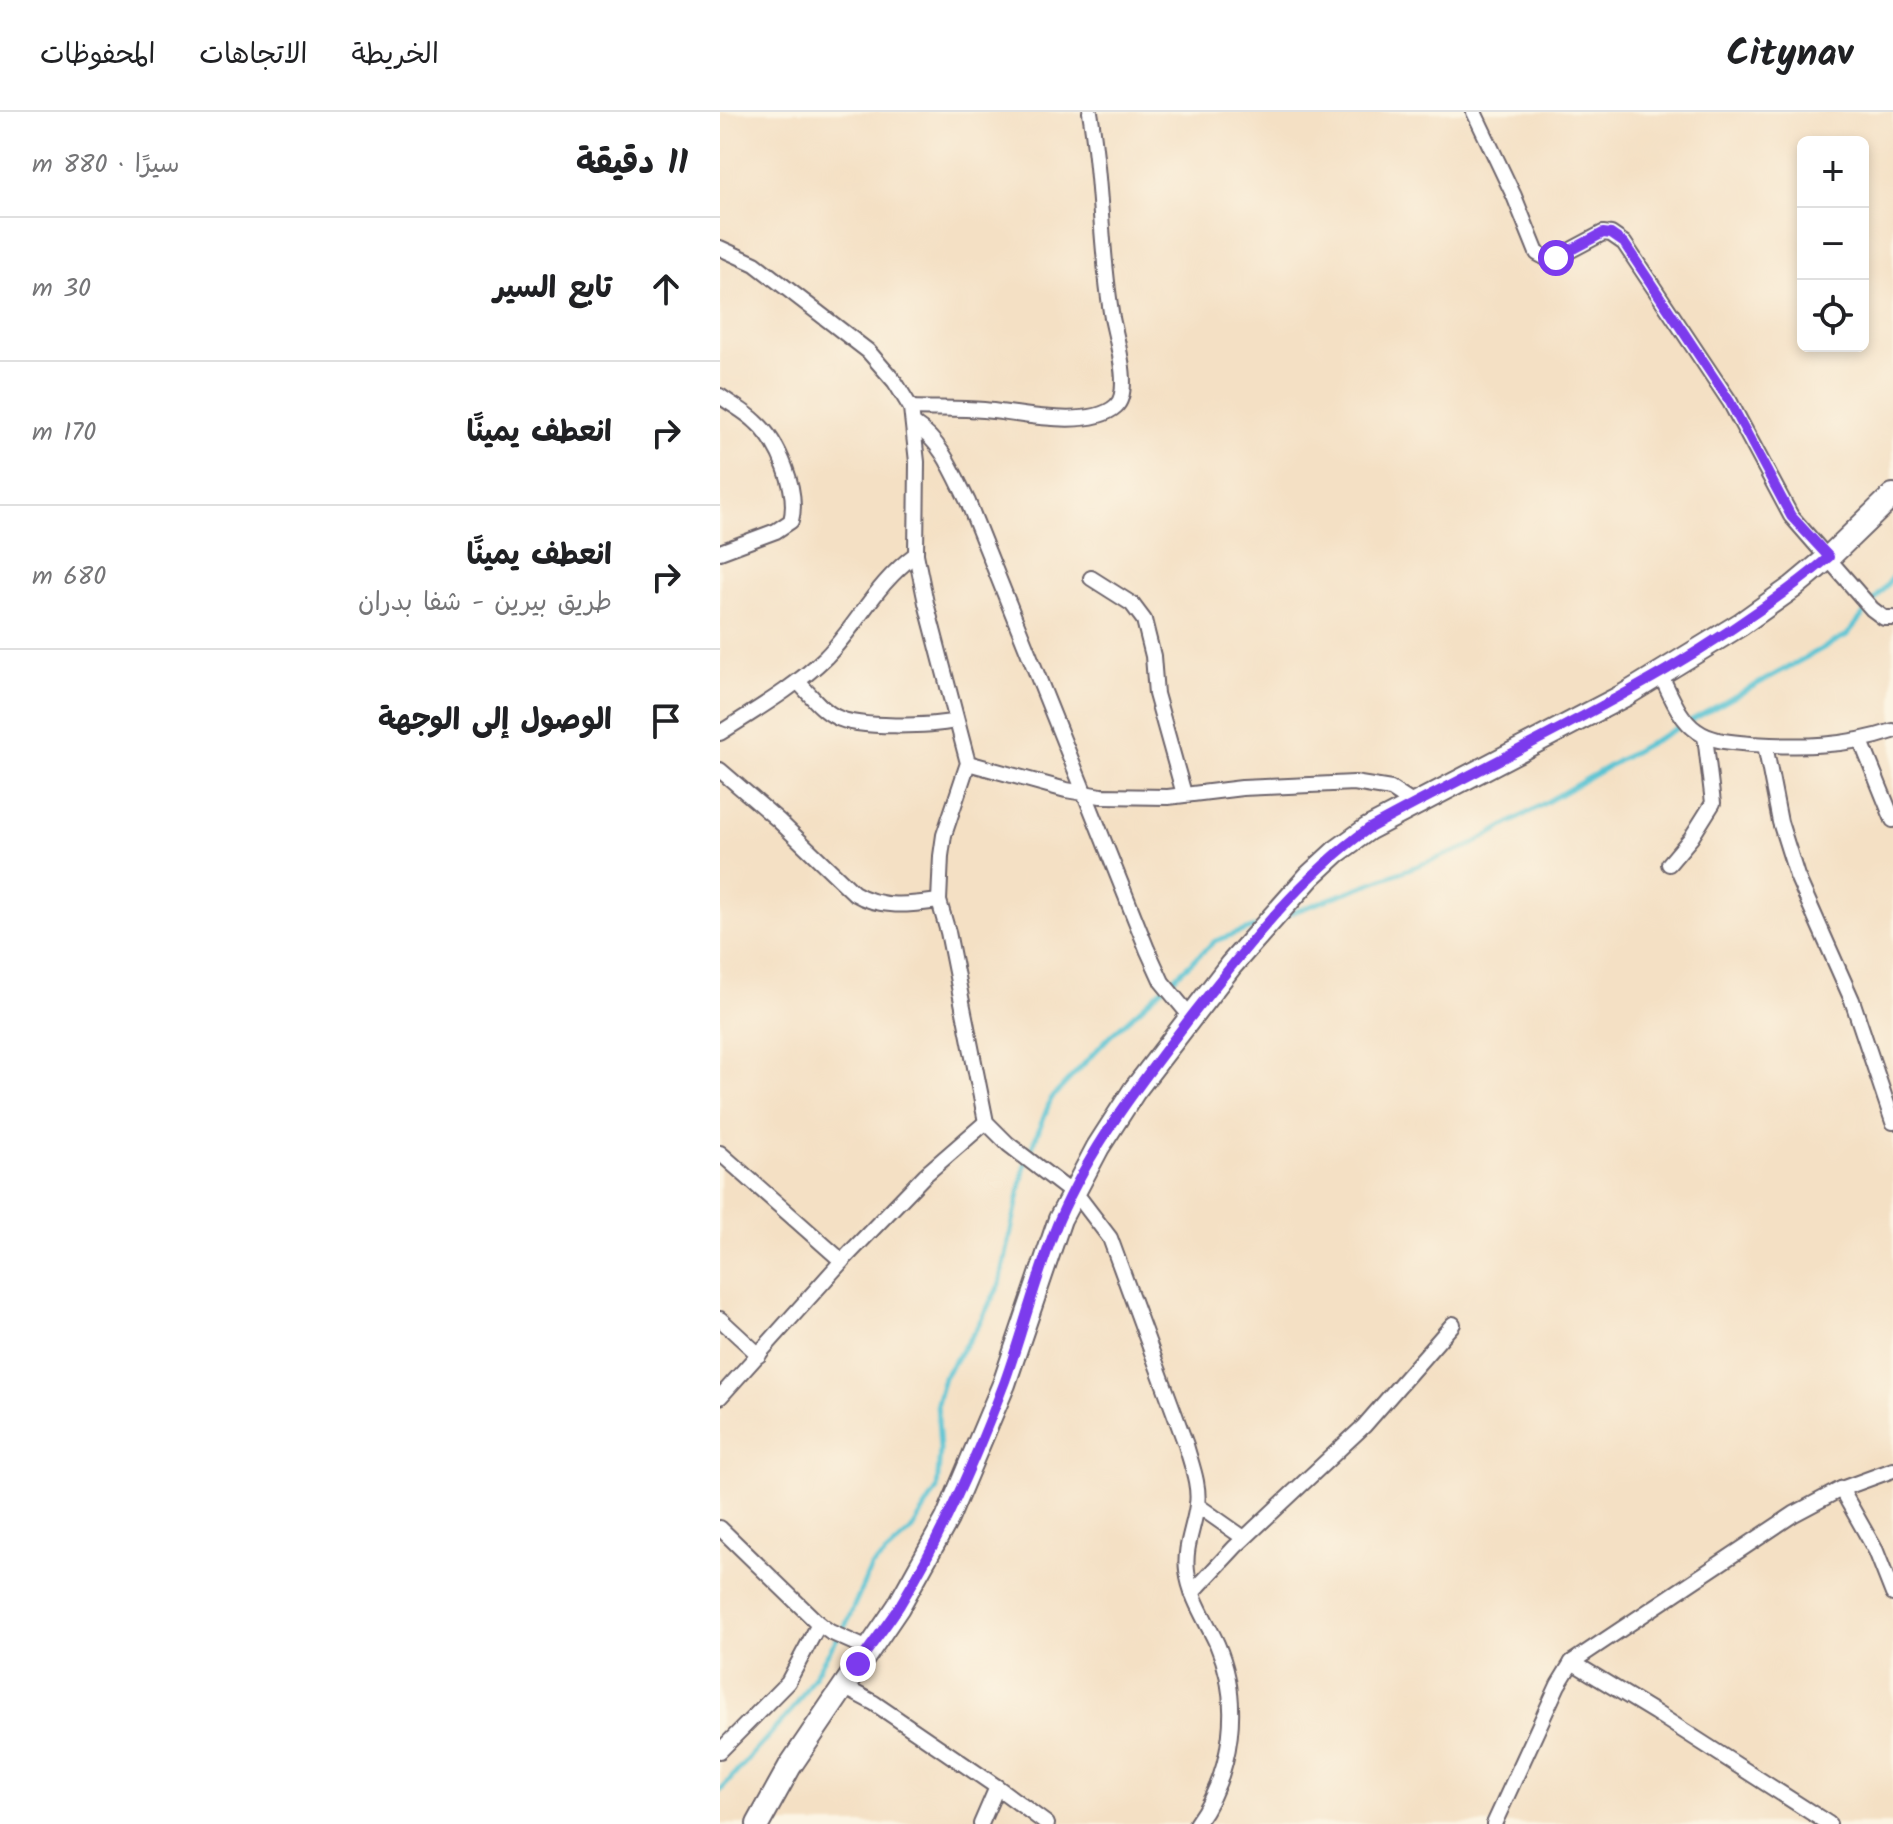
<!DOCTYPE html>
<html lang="ar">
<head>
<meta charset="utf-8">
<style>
	:root { --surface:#fff; --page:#f2f2f2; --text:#202124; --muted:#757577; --line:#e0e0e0 }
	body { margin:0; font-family:Kalam,"Playpen Sans Arabic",sans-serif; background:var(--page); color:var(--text); direction:rtl }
	.controls { position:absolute; right:24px; top:24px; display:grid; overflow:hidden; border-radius:12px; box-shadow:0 4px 12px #0003 }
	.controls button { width:72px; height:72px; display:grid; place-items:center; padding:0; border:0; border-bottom:2px solid var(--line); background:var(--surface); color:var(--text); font:40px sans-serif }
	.stop { position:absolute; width:24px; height:24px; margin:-18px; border:6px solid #7c3aed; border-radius:50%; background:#fff }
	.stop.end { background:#7c3aed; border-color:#fff; box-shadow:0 2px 8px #0008 }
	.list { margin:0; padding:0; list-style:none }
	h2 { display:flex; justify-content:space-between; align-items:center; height:104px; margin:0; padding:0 32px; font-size:34px }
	h2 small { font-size:26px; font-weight:400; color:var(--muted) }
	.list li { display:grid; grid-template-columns:52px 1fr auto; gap:24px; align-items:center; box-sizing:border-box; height:144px; padding:0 32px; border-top:2px solid var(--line) }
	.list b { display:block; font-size:30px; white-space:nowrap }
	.list p { margin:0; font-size:26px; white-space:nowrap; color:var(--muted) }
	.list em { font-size:26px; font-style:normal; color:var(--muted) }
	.icon { flex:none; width:44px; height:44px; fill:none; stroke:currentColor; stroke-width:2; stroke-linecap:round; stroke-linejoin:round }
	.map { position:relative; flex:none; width:1173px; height:1712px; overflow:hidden; direction:ltr }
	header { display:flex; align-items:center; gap:48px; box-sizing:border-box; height:112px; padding:0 40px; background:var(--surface); border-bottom:2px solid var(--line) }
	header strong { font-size:38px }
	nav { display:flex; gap:44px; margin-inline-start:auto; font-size:28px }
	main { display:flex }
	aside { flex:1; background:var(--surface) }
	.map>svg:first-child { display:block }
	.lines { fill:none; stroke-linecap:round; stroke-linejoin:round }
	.stream { stroke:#58c3d3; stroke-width:5 }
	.minor-casing { stroke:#6c646b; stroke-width:18 }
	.primary-casing { stroke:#6c646b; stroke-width:26 }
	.minor { stroke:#fff; stroke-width:14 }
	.primary { stroke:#fff; stroke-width:22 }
	.route { stroke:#7c3aed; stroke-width:10 }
</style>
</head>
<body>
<header>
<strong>Citynav</strong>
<nav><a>الخريطة</a><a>الاتجاهات</a><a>المحفوظات</a></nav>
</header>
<main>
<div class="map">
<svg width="1173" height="1712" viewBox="0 0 1173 1712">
	<rect width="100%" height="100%" fill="#fcf5e5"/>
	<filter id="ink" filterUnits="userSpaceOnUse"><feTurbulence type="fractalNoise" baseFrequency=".0125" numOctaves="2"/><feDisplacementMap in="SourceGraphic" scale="16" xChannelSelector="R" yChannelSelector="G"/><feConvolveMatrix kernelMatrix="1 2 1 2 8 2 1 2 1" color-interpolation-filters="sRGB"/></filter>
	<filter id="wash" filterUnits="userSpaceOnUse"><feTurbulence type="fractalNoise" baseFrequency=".006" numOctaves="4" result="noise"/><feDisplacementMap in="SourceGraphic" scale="32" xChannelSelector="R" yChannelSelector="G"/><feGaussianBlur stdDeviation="1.8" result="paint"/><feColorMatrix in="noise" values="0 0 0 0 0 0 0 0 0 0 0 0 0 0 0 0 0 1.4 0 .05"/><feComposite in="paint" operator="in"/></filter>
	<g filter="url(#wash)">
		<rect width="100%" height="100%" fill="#f4e0c4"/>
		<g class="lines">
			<!-- stream -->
			<g class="stream">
				<path d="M 566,803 L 750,734 L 917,638 L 1127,523 L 1173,465"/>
				<path d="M 0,1679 L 76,1593 L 126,1512 L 151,1455 L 191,1419 L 217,1377 L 220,1338 L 217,1291 L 224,1265 L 256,1217 L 280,1172 L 305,1053 L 331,987 L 389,925 L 495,829 L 534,815"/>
			</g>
		</g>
	</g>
	<g filter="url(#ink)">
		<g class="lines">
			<!-- minor casing -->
			<g class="minor-casing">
				<g id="minor">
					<path d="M 754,0 L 794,84 L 817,141 L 828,147 L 836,146 L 883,121 L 891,122 L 904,131 L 1010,290 L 1071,404 L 1152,497 L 1164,506 L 1173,506"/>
					<path d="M 0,136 L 35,152 L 148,239 L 175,270 L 191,296 L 197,350 L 196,442 L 206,491 L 248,651 L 224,723 L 221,744 L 219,789 L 228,820 L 266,1010 L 288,1032 L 361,1088 L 390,1126 L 466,1333 C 471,1352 480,1373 477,1393 C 474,1416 464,1435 467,1459 C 470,1485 486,1508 497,1532 C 522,1589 513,1661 476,1712"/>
					<path d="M 0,284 C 12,293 26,300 36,310 C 59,330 79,379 71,409 L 56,419 L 0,440"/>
					<path d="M 191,296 C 216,297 240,296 264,298 C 297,301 370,318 396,294 C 412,279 396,226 392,206 C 380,138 382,68 370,0"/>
					<path d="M 195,313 C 222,330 234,362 248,390 L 427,837 L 442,870 L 471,905"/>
					<path d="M 371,466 L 412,492 L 424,508 L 433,544 L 436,582 L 464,682"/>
					<path d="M 940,562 C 950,581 959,607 977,619 C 992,630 1013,630 1031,632 C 1080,635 1126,635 1173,619"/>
					<path d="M 79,571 C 90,582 101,598 116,605 C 138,617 211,614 236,609"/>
					<path d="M 0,621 C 37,597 74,576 106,545 C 140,510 154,473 196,442"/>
					<path d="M 1141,629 L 1173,708"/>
					<path d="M 1045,633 L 1060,710 L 1077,764 L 1132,888 L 1173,1010"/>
					<path d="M 248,651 L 346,678 L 381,684 L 448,685 L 522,676 L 634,671 L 671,677 L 694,692"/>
					<path d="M 0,658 L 58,708 L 134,781 C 160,797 190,793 219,789"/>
					<path d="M 949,752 L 971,726 L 993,691 L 985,624"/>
					<path d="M 0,1041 L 122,1149"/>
					<path d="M 0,1207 L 39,1243"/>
					<path d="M 0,1285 L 122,1149 L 205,1063 L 266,1010"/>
					<path d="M 1121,1377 L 1156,1439 L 1173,1482"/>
					<path d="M 477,1393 L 524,1426"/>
					<path d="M 0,1416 L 99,1512"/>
					<path d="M 472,1481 L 515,1435 L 644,1314 L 733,1212"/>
					<path d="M 852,1550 L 936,1601 L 1109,1712"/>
					<path d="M 122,1574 L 154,1591 L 277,1675"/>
					<path d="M 0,1639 L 68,1570 L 99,1512 L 110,1520 L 148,1537"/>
					<path d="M 261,1712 L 277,1675 L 327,1712"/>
					<path d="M 774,1712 L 838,1573 L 852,1550 L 1074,1402 L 1121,1377 L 1173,1358"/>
				</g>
			</g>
			<!-- primary casing -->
			<g class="primary-casing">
				<path id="primary" d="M 38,1712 L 70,1654 L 178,1495 L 227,1407 L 284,1272 L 340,1107 L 378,1035 L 414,979 L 511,853 L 590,764 L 616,740 L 648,717 L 905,583 L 1021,512 L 1073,475 L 1109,445 L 1173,383"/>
			</g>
			<!-- minor -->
			<use href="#minor" class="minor"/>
			<!-- primary -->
			<use href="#primary" class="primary"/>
		</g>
	</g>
	<g class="lines" filter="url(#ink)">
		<!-- route -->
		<path class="route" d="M 138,1552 C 152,1532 167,1513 180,1493 C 223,1422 256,1346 285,1269 C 304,1216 317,1160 339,1108 C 371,1034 421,970 470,906 C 524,838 577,768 648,717 C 804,631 971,561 1109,445 L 1071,404 L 1010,290 L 904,131 L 891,122 L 883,121 L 836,146"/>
	</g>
</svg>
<div class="controls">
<button>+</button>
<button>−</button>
<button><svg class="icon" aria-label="locate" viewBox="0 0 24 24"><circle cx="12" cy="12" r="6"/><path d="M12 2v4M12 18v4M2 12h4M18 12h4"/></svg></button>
</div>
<div class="stop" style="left:836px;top:146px"></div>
<div class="stop end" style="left:138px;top:1552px"></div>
</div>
<aside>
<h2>11 دقيقة<small>سيرًا · 880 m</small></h2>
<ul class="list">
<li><svg class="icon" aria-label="ahead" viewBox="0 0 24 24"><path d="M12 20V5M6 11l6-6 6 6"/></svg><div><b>تابع السير</b></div><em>30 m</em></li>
<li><svg class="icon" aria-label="right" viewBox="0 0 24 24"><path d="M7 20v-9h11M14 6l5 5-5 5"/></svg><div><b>انعطف يمينًا</b></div><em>170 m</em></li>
<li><svg class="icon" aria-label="right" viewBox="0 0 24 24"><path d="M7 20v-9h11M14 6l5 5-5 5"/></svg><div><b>انعطف يمينًا</b><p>طريق بيرين - شفا بدران</p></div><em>680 m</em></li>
<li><svg class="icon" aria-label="arrive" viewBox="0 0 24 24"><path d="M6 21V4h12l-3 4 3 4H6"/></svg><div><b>الوصول إلى الوجهة</b></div></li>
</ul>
</aside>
</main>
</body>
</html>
